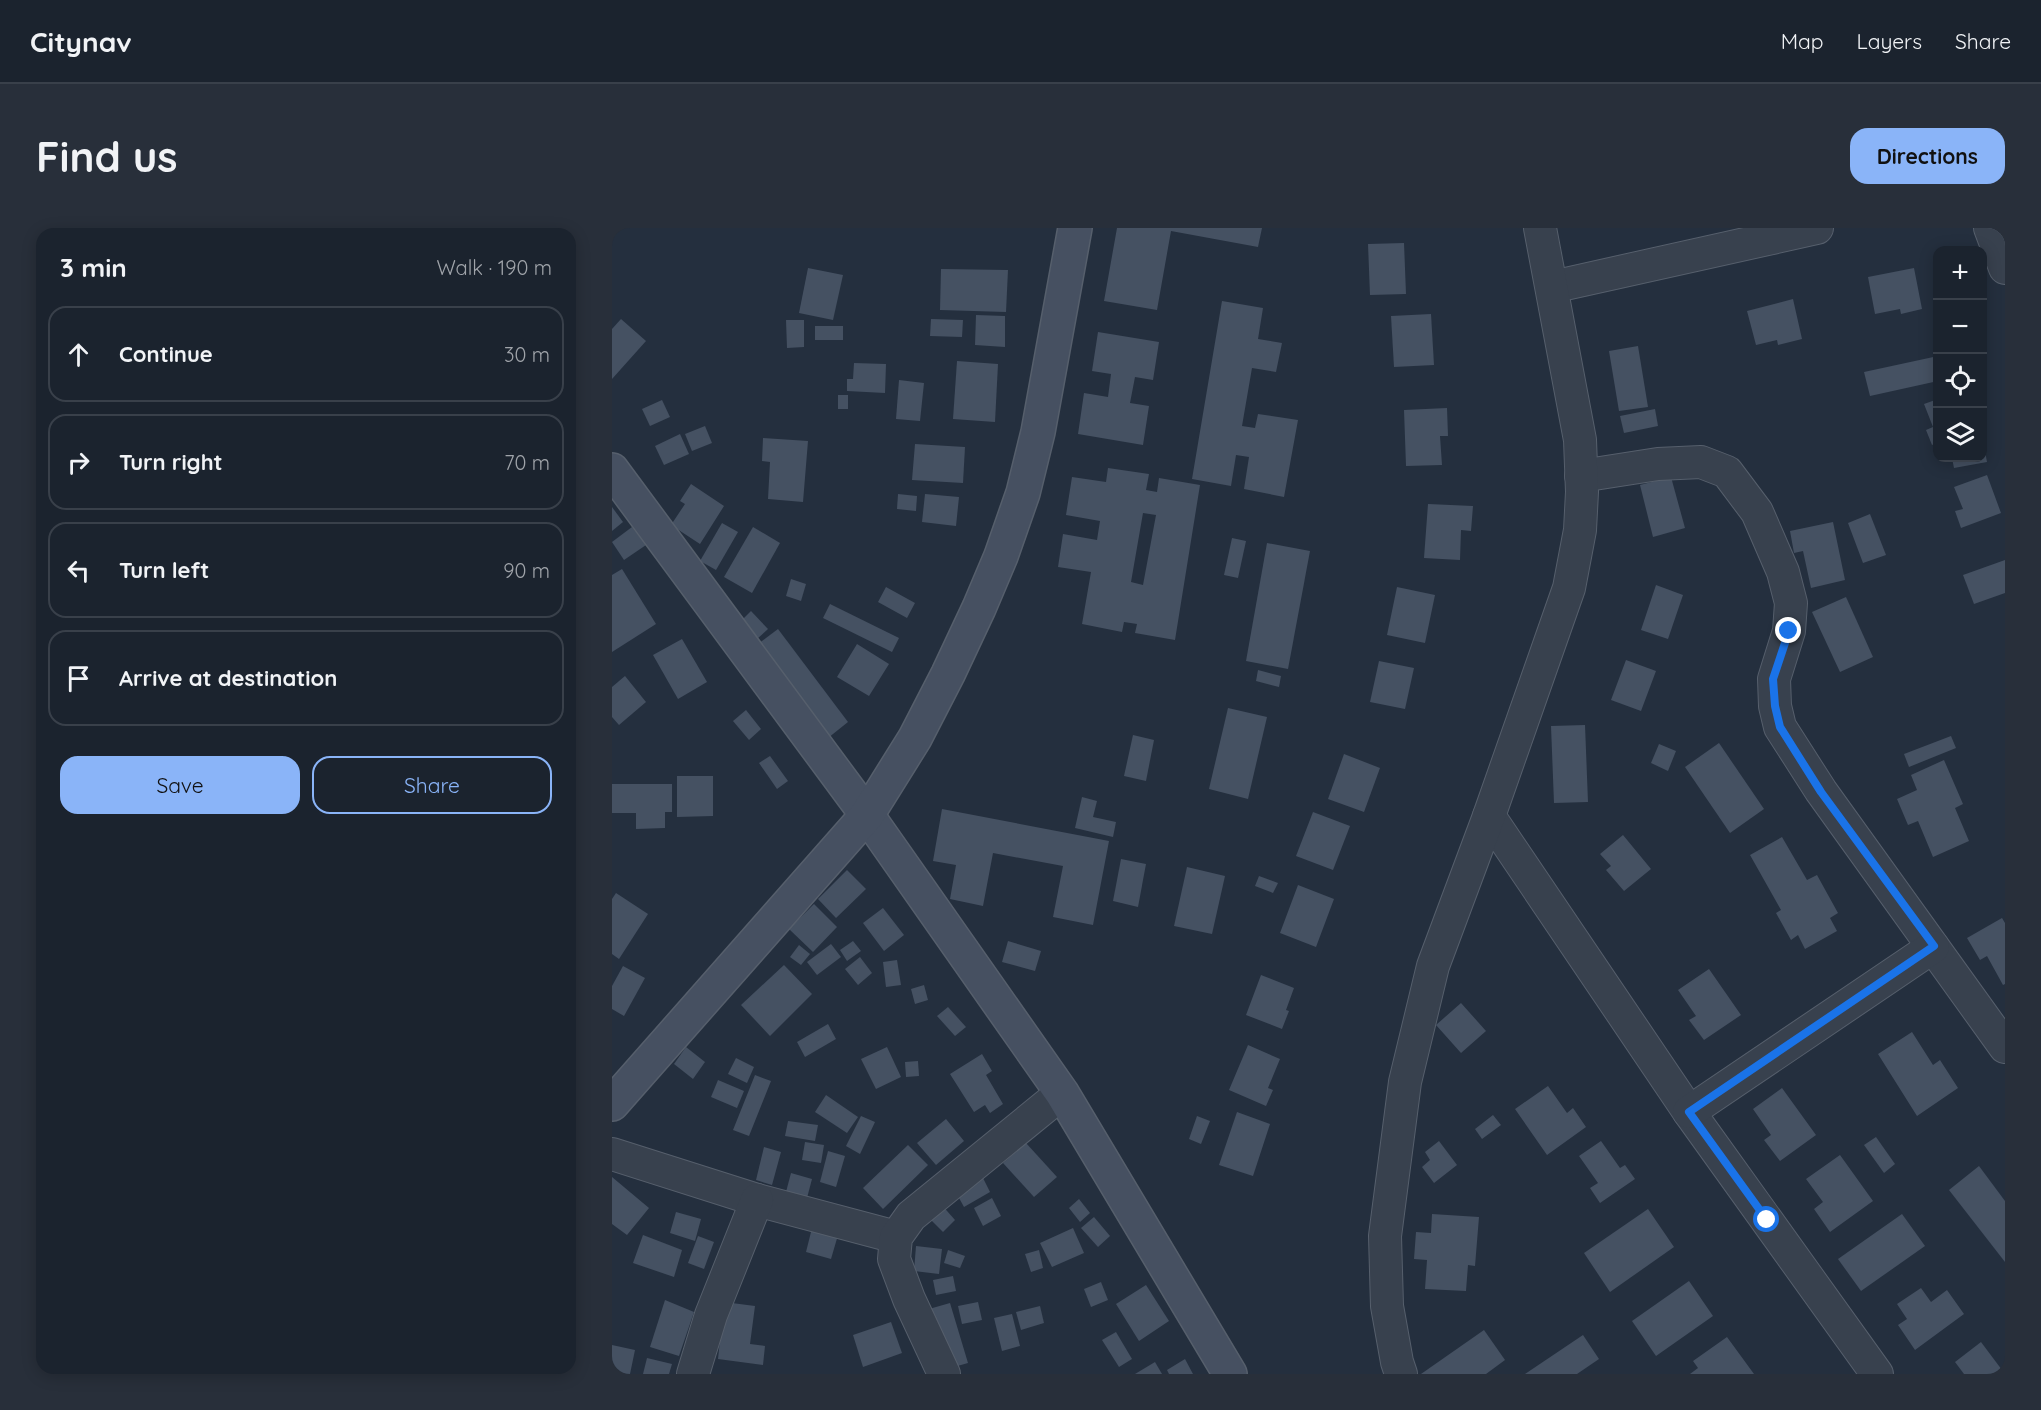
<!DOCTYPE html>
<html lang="en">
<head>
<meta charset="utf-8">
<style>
	:root { --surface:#1b232e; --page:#282f3a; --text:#f1f3f6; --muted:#a0a4aa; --line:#39404a; --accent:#8ab4f8 }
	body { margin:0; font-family:Quicksand,sans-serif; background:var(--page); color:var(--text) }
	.controls { position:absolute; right:18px; top:18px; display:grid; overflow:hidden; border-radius:12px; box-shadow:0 3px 15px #0003 }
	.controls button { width:54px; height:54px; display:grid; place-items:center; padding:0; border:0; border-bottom:2px solid var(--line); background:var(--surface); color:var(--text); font:30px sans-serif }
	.stop { position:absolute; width:18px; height:18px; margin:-14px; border:4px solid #1a73e8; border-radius:50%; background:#fff }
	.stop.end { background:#1a73e8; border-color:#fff; box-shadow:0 2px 6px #0008 }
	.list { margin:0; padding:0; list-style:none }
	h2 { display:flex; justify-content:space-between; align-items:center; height:78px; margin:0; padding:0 24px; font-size:26px }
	h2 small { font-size:20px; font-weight:400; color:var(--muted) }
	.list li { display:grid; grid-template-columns:39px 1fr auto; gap:18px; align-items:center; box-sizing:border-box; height:96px; margin:0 12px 12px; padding:0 12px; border:2px solid var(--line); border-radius:18px }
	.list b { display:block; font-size:22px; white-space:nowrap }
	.list em { font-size:20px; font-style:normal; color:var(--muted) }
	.actions { display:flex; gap:12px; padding:18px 24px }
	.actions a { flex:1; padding:14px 0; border:2px solid var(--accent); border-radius:18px; text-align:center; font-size:21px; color:var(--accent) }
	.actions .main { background:var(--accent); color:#111 }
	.icon { flex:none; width:33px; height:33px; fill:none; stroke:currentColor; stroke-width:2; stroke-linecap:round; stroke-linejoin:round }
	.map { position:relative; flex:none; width:1393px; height:1146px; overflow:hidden; border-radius:18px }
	header { display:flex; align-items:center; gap:36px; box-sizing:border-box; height:84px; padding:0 30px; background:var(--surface); border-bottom:2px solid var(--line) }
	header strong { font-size:28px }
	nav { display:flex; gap:33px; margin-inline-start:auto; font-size:21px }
	.intro { display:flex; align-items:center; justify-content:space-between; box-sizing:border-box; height:144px; padding:0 36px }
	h1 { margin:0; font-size:42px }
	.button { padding:15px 27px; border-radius:18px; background:var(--accent); color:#111; font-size:21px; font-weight:700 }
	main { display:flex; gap:36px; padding:0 36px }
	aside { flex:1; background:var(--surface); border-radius:18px; box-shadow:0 3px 15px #0003 }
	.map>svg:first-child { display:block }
	.building { fill:#455162; fill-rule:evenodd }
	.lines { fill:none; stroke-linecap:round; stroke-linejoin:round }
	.street-casing { stroke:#565f6c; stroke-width:34 }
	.secondary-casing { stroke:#565f6c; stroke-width:36 }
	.street { stroke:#38414e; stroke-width:32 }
	.secondary { stroke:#465061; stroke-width:33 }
	.route { stroke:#1a73e8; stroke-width:8 }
</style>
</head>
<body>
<header>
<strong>Citynav</strong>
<nav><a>Map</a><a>Layers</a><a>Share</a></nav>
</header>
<div class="intro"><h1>Find us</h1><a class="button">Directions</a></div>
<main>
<aside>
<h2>3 min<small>Walk · 190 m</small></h2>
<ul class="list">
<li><svg class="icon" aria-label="ahead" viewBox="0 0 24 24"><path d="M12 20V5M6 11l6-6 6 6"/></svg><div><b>Continue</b></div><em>30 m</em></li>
<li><svg class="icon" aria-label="right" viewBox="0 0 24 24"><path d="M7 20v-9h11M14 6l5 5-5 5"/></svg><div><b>Turn right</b></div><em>70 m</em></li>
<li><svg class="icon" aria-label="left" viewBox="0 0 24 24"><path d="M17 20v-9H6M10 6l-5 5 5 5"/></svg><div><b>Turn left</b></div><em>90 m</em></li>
<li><svg class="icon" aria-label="arrive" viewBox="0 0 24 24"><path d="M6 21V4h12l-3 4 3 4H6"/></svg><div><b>Arrive at destination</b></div></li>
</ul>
<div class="actions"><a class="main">Save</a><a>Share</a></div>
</aside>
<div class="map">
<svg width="1393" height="1146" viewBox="0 0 1393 1146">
	<rect width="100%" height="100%" fill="#242f3e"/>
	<!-- building -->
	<g class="building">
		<path d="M 505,0 L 650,0 L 646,19 L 559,3 L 545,82 L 492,73 Z"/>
		<path d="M 792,15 L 794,66 L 758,67 L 756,16 Z"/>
		<path d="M 196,40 L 231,47 L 221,92 L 187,85 Z"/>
		<path d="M 1302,40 L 1310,81 L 1289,86 L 1288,81 L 1263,86 L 1256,49 Z"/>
		<path d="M 329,41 L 396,42 L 394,84 L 328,82 Z"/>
		<path d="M 1181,71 L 1190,111 L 1166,117 L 1165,112 L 1144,117 L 1135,83 Z"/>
		<path d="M 610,73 L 651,80 L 646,111 L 670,115 L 664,144 L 640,140 L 630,198 L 643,200 L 646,186 L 686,192 L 672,269 L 632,261 L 637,229 L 624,227 L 619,258 L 580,251 Z"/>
		<path d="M 819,86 L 822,137 L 782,139 L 779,88 Z"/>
		<path d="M 364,87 L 393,88 L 393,119 L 363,117 Z"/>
		<path d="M 9,91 L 34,113 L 0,151 L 0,101 Z"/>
		<path d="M 319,91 L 351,92 L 350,109 L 318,108 Z"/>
		<path d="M 174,92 L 192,92 L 192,119 L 175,120 Z"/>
		<rect x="203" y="98" width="28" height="14"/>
		<path d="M 486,104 L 547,114 L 541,152 L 523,149 L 518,175 L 537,178 L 531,217 L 466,206 L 472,165 L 496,169 L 499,146 L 480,143 Z"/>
		<path d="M 1026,118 L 1036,179 L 1007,183 L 997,123 Z"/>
		<path d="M 1326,128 L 1326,153 L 1258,168 L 1252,144 Z"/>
		<path d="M 345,133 L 386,136 L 383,194 L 341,191 Z"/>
		<path d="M 242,135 L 274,136 L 273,165 L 235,163 L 235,151 L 241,151 Z"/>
		<path d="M 287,152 L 312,155 L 308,193 L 284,191 Z"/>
		<rect x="226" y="167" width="10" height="14"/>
		<path d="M 1326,171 L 1326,214 L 1320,217 L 1314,202 L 1321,199 L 1312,176 Z"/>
		<path d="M 50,172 L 58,189 L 38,198 L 30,181 Z"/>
		<path d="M 835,180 L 836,208 L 828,208 L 830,237 L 794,238 L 792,182 Z"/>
		<path d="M 1043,181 L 1046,198 L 1012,205 L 1008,188 Z"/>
		<path d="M 93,198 L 100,215 L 80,223 L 73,206 Z"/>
		<path d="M 68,206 L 77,226 L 52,237 L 43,218 Z"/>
		<path d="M 151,210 L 196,213 L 191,274 L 156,271 L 158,234 L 150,233 Z"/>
		<path d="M 303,216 L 353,219 L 351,255 L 300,252 Z"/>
		<path d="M 1370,223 L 1373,223 L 1375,234 L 1342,240 L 1340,230 L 1370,230 Z"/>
		<path d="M 496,240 L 537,246 L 534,262 L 545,264 L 547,250 L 588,257 L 563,412 L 523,405 L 525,396 L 512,394 L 510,404 L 470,396 L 479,344 L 446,339 L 451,306 L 485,312 L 488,293 L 454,287 L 460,249 L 494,254 ZM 531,285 L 544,287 L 531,357 L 519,354 Z"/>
		<path d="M 1375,247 L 1389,285 L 1349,300 L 1343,283 L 1351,281 L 1342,259 Z"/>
		<path d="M 1059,249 L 1073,300 L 1041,309 L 1028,257 Z"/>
		<path d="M 79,256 L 112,278 L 88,316 L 59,297 L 73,276 L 68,273 Z"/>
		<path d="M 286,266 L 305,268 L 304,283 L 285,281 Z"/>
		<path d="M 313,266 L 347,269 L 344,298 L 310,294 Z"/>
		<path d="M 816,276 L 861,278 L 859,303 L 849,302 L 848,332 L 812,330 Z"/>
		<path d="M 0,279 L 11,294 L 0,303 Z"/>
		<path d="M 1258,286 L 1274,327 L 1251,335 L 1236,295 Z"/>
		<path d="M 1221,294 L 1233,352 L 1199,360 L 1191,323 L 1182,325 L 1178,303 Z"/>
		<path d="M 110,295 L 126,304 L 104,342 L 88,333 Z"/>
		<path d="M 20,299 L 34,317 L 12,332 L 0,314 Z"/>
		<path d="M 141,299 L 168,315 L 140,365 L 112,349 Z"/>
		<path d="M 620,310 L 634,313 L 626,350 L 612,347 Z"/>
		<path d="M 655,315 L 698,323 L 676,441 L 634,433 Z"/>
		<path d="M 1393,332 L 1393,365 L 1362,376 L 1351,347 Z"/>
		<path d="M 10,341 L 44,396 L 0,424 L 0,347 Z"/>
		<path d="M 179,351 L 194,356 L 189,373 L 174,368 Z"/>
		<path d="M 1044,357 L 1071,367 L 1056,411 L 1029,402 Z"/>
		<path d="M 274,359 L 303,375 L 295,390 L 266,374 Z"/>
		<path d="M 785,359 L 823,367 L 813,415 L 775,407 Z"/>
		<path d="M 1234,369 L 1261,429 L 1228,444 L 1200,384 Z"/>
		<path d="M 218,376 L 287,410 L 280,424 L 211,390 Z"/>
		<path d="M 139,383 L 156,401 L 145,411 L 128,394 Z"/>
		<path d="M 166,401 L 236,494 L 216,510 L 146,416 Z"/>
		<path d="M 70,411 L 95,454 L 66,471 L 41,427 Z"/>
		<path d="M 245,416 L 277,436 L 257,468 L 225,449 Z"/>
		<path d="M 1014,432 L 1044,443 L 1029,483 L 999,472 Z"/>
		<path d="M 767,433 L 802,440 L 793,481 L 758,474 Z"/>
		<path d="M 646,442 L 669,448 L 667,459 L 644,453 Z"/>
		<path d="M 13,448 L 34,474 L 7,497 L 0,489 L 0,459 Z"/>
		<path d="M 616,480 L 655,489 L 636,571 L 597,561 Z"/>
		<path d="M 134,482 L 149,501 L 137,512 L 121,493 Z"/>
		<path d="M 973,497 L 976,574 L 942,575 L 939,498 Z"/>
		<path d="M 521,507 L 542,512 L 534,553 L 512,548 Z"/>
		<path d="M 1339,508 L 1344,520 L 1297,539 L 1292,526 Z"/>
		<path d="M 1107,515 L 1152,581 L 1118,605 L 1073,539 Z"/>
		<path d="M 1047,516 L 1064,523 L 1056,543 L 1039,535 Z"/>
		<path d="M 732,526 L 768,540 L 752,584 L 716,571 Z"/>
		<path d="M 158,528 L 176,553 L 165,561 L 147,535 Z"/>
		<path d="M 1332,532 L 1351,576 L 1343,580 L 1357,613 L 1321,629 L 1306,593 L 1296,597 L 1285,571 L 1305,562 L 1299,547 Z"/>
		<path d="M 65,548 L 101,548 L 101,588 L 65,589 Z"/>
		<path d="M 0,556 L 60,556 L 60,584 L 53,584 L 53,600 L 24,601 L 24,585 L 0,585 Z"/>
		<path d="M 470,569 L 485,573 L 481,589 L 504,594 L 501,609 L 463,600 Z"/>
		<path d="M 330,581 L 497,613 L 481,697 L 441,689 L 451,638 L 381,625 L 371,678 L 338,671 L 344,637 L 321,633 Z"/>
		<path d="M 701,584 L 738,598 L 721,642 L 684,628 Z"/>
		<path d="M 1011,607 L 1039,641 L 1012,663 L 994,642 L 999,638 L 988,626 Z"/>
		<path d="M 1170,609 L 1195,652 L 1205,647 L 1226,685 L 1218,690 L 1225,703 L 1193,721 L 1186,707 L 1179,712 L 1164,685 L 1169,682 L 1138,627 Z"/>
		<path d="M 509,631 L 534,636 L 526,679 L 501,673 Z"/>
		<path d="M 575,639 L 613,648 L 600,706 L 562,698 Z"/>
		<path d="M 235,642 L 254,661 L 224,690 L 206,671 Z"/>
		<path d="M 647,648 L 666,655 L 661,665 L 643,658 Z"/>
		<path d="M 686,657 L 722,671 L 704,719 L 668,705 Z"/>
		<path d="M 4,665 L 36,686 L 7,731 L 0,726 L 0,671 Z"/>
		<path d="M 202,676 L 225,699 L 201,724 L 177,701 Z"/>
		<path d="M 271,680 L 292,707 L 272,723 L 251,695 Z"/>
		<path d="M 1390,690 L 1393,695 L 1393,756 L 1391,757 L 1375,728 L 1368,732 L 1355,710 Z"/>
		<path d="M 241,713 L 249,723 L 235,733 L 228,722 Z"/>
		<path d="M 396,713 L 429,723 L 423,743 L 390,734 Z"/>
		<path d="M 219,716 L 229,729 L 205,747 L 195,734 Z"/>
		<path d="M 187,717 L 198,726 L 189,737 L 178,729 Z"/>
		<path d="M 248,729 L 260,745 L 246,757 L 233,741 Z"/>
		<path d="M 285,732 L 289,757 L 274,759 L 271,734 Z"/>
		<path d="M 172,737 L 200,766 L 158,808 L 129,777 Z"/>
		<path d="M 11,738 L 33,750 L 12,788 L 0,781 L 0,758 Z"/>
		<path d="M 1097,741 L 1129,787 L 1092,812 L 1077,792 L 1084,788 L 1066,762 Z"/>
		<path d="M 649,747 L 682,760 L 674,782 L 677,783 L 670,801 L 634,787 Z"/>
		<path d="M 312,757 L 316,772 L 303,776 L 299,761 Z"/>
		<path d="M 849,775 L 874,803 L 849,825 L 824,797 Z"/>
		<path d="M 336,779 L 354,799 L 343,808 L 325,788 Z"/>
		<path d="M 216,796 L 224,811 L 193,829 L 185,814 Z"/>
		<path d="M 1300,804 L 1321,837 L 1328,832 L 1346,860 L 1305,888 L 1266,826 Z"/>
		<path d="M 636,817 L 668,831 L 656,860 L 661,862 L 654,878 L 617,862 Z"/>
		<path d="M 74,819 L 93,834 L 81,851 L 62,836 Z"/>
		<path d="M 275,819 L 289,849 L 264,861 L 249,831 Z"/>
		<path d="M 370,826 L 380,843 L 374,847 L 391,876 L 378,885 L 373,877 L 362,884 L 338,846 Z"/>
		<path d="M 124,830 L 142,839 L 135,855 L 116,846 Z"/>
		<path d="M 306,833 L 307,848 L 294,849 L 293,834 Z"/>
		<path d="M 143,847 L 159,853 L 137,908 L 121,902 Z"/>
		<path d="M 106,852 L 132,863 L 125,880 L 99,869 Z"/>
		<path d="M 936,858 L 955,885 L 961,880 L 974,899 L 935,927 L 903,881 Z"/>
		<path d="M 1170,860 L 1204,907 L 1168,933 L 1152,912 L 1159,907 L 1141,881 Z"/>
		<path d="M 214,867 L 246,889 L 235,905 L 203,884 Z"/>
		<path d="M 625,884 L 658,896 L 641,948 L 607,937 Z"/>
		<path d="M 881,887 L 889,897 L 870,911 L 863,901 Z"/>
		<path d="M 249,888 L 263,894 L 248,926 L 234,918 Z"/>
		<path d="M 585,888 L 598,893 L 589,916 L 577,911 Z"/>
		<path d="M 334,891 L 352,913 L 324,937 L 305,915 Z"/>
		<path d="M 176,893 L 206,897 L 203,913 L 173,908 Z"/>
		<path d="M 1264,909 L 1283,936 L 1272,945 L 1252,917 Z"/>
		<path d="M 827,913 L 845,937 L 822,955 L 810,939 L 818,932 L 813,924 Z"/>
		<path d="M 989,913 L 1008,940 L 1013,937 L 1023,951 L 988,975 L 978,960 L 986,955 L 967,928 Z"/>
		<path d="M 193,914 L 212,917 L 209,935 L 190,932 Z"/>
		<path d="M 414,915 L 445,949 L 422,969 L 391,935 Z"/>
		<path d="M 296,917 L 316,937 L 271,981 L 251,960 Z"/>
		<path d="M 152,919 L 169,924 L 160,957 L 144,952 Z"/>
		<path d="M 216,923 L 233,928 L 224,959 L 208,954 Z"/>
		<path d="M 1228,927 L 1261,973 L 1218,1004 L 1202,981 L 1211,974 L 1194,951 Z"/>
		<path d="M 1367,938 L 1393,973 L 1393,1034 L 1337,962 Z"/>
		<path d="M 368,944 L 378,964 L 352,979 L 341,959 Z"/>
		<path d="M 179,945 L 200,951 L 195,970 L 174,964 Z"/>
		<path d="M 0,949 L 37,980 L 15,1007 L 0,996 Z"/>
		<path d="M 380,970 L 389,988 L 371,998 L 362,980 Z"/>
		<path d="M 467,971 L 478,985 L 468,994 L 457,980 Z"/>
		<path d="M 328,975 L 343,992 L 331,1004 L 315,988 Z"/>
		<path d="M 1036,981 L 1062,1019 L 998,1064 L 972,1025 Z"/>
		<path d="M 64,984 L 89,991 L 83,1013 L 58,1005 Z"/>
		<path d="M 820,986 L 867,989 L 863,1038 L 856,1037 L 854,1063 L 813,1061 L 815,1032 L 802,1031 L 804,1004 L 819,1005 Z"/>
		<path d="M 1290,986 L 1313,1018 L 1249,1063 L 1226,1031 Z"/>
		<path d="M 482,989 L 498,1008 L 486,1019 L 469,1000 Z"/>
		<path d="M 200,1000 L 226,1007 L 219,1031 L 194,1024 Z"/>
		<path d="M 461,1000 L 472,1025 L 440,1039 L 428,1015 Z"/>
		<path d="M 31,1007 L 70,1022 L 62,1049 L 21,1035 Z"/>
		<path d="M 86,1008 L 102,1014 L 92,1041 L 76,1035 Z"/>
		<path d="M 304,1018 L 330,1021 L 327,1046 L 302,1043 Z"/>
		<path d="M 336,1022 L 353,1028 L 348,1040 L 332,1035 Z"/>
		<path d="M 427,1022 L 431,1040 L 419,1044 L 413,1026 Z"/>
		<path d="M 341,1048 L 344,1063 L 324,1067 L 321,1052 Z"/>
		<path d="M 1077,1053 L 1101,1088 L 1044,1128 L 1020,1093 Z"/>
		<path d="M 489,1054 L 496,1072 L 479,1079 L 472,1061 Z"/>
		<path d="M 534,1057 L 557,1093 L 527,1113 L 504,1076 Z"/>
		<path d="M 1309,1060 L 1319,1074 L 1335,1062 L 1352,1086 L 1303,1122 L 1286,1097 L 1295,1091 L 1285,1076 Z"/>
		<path d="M 53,1072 L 82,1084 L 67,1128 L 38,1119 Z"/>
		<path d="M 112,1074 L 143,1078 L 138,1116 L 153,1118 L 151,1137 L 106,1131 Z"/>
		<path d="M 366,1074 L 370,1092 L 350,1096 L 346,1078 Z"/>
		<path d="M 338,1075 L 356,1135 L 335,1141 L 317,1081 Z"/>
		<path d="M 428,1078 L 432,1095 L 409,1102 L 404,1084 Z"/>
		<path d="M 400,1086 L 408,1118 L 390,1123 L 382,1090 Z"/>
		<path d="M 279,1094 L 290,1125 L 251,1139 L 241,1107 Z"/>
		<path d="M 872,1102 L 893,1132 L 874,1146 L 809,1146 Z"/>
		<path d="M 504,1104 L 520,1131 L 507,1139 L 490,1112 Z"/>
		<path d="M 971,1107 L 987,1131 L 965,1146 L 913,1146 Z"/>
		<path d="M 1115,1109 L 1142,1146 L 1078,1146 L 1086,1140 L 1081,1133 Z"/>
		<path d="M 1369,1114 L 1393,1146 L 1352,1146 L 1343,1134 Z"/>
		<path d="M 0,1117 L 23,1122 L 18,1146 L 0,1146 Z"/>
		<path d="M 35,1130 L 60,1136 L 57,1146 L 31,1146 Z"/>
		<path d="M 573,1131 L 581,1146 L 557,1146 L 555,1142 Z"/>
		<path d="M 543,1134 L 550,1146 L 523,1146 Z"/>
	</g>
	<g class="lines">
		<!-- street casing -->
		<g class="street-casing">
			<g id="street">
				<path d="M 1378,0 L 1393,40"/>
				<path d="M 940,59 L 1205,0"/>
				<path d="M 969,248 L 1046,236 L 1089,234 L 1115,244 L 1145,284 L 1171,344 L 1179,375 L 1177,403 L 1162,451 L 1163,478 L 1168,499 L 1209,563 L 1393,819"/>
				<path d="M 877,588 L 1077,884 L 1265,1146"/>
				<path d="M 1077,884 L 1321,719"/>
				<path d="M 0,926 L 145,972 L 284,1009"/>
				<path d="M 81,1146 L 99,1087 L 145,972"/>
				<path d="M 332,1146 L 297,1071 L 282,1031 L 284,1009 L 299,988 L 450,865"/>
				<path d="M 789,1146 L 785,1134 L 775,1078 L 773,1008 L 793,854 L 821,738 L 877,588 L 957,360 L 968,302 L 970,264 L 968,212 L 928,0"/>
			</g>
		</g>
		<!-- secondary casing -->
		<g class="secondary-casing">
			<g id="secondary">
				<path d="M 0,242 L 255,587 L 450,865 L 618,1146"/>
				<path d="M 0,876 L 255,587 L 303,510 L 336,446 L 367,380 L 389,328 L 411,265 L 426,204 L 463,0"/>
			</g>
		</g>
		<!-- street -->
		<use href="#street" class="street"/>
		<!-- secondary -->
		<use href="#secondary" class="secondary"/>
	</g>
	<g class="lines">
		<!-- route -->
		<path class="route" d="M 1155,992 L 1077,884 L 1322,718 L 1209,564 L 1168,499 L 1163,478 L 1161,451 L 1177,403"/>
	</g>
</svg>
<div class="controls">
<button>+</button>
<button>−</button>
<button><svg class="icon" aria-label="locate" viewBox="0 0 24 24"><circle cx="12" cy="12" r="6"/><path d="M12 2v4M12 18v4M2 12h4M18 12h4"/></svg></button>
<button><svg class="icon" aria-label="layers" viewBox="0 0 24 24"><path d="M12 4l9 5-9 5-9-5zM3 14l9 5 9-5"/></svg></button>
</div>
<div class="stop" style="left:1155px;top:992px"></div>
<div class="stop end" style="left:1177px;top:403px"></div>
</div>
</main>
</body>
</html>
